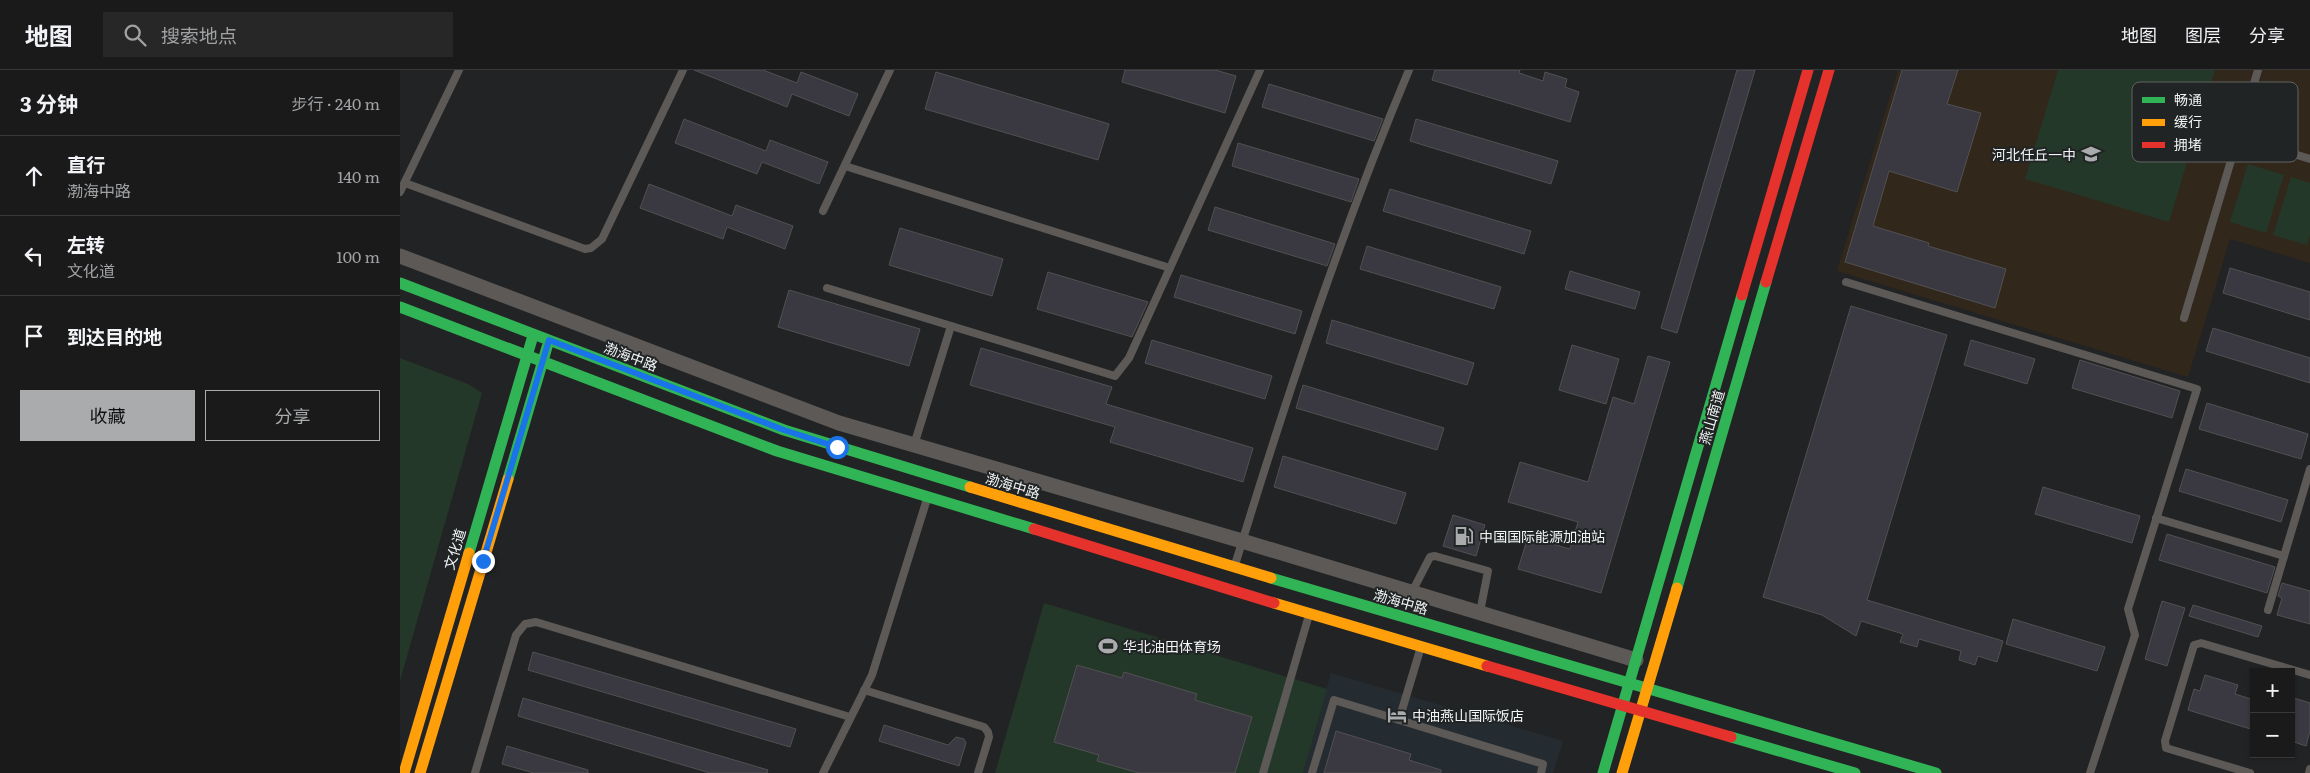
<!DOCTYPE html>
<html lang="zh">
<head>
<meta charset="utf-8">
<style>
	:root { --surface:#1a1a1b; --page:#272728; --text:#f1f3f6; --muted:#9fa1a3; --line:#38383a; --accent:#a9abac }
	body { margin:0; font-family:Literata,"Noto Sans SC",serif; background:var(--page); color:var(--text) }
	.controls { position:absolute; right:15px; bottom:15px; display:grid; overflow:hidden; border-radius:0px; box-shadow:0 1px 4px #0004 }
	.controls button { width:45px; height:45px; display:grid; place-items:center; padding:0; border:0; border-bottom:1px solid var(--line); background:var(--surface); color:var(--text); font:25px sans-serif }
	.stop { position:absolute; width:15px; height:15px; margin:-11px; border:4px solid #1a73e8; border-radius:50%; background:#fff }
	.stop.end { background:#1a73e8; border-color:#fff; box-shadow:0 1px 5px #0008 }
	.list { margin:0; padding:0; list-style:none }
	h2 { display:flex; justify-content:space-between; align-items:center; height:65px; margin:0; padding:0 20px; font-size:21px }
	h2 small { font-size:16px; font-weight:400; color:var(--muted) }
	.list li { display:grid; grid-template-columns:32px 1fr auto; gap:15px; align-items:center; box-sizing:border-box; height:80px; padding:0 20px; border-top:1px solid var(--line) }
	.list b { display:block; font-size:19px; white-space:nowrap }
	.list p { margin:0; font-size:16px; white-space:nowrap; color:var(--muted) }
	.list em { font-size:16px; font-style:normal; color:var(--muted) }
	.actions { display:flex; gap:10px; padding:15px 20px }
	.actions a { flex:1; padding:11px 0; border:1px solid var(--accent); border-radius:0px; text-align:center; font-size:18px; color:var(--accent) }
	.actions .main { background:var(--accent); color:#111 }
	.icon { flex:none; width:28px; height:28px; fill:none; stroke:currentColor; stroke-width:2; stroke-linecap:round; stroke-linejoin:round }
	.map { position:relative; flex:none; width:1910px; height:703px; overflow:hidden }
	header { display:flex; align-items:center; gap:30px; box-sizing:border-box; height:70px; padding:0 25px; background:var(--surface); border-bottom:1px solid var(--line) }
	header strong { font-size:24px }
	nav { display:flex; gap:28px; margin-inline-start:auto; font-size:18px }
	.search { width:350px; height:45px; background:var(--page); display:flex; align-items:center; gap:12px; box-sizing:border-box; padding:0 18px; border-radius:0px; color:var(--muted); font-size:19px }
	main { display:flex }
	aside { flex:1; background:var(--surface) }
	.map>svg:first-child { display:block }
	.built { fill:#252c31 }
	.education { fill:#32271b }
	.green { fill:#233829 }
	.building { fill:#3a3840; stroke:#515152 }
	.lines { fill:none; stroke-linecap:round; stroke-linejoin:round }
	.lane { stroke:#5c5956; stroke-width:8 }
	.street { stroke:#5c5956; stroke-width:15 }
	.fast { stroke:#30b455; stroke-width:11 }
	.slow { stroke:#ff9f0a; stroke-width:11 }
	.jam { stroke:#e5322d; stroke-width:11 }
	.route { stroke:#1a73e8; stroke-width:6 }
	.labels { text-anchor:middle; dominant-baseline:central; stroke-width:4; stroke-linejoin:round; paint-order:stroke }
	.poi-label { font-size:14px; fill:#f2f4f5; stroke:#212425; text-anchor:start }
	.street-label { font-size:14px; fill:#f2f4f5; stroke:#212425 }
	.key { fill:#212425; stroke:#606263; stroke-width:1 }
	.key-label { font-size:14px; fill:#f2f4f5 }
</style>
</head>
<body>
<header>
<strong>地图</strong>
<div class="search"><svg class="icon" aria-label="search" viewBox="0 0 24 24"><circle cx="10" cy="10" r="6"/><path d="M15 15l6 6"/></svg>搜索地点</div>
<nav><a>地图</a><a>图层</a><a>分享</a></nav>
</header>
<main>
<aside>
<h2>3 分钟<small>步行 · 240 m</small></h2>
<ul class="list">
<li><svg class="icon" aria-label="ahead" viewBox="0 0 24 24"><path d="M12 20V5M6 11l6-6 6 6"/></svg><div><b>直行</b><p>渤海中路</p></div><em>140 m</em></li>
<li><svg class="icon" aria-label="left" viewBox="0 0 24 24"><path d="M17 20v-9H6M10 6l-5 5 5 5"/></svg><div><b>左转</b><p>文化道</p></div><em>100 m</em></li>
<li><svg class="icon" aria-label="arrive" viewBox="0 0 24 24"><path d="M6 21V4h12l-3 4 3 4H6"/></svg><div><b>到达目的地</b></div></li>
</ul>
<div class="actions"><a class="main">收藏</a><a>分享</a></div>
</aside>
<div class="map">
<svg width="1910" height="703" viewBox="0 0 1910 703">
	<rect width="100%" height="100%" fill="#222324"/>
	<!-- built -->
	<path class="built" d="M 931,603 L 1163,671 L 1153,703 L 903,703 Z"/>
	<!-- education -->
	<path class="education" d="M 1498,0 L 1910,0 L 1910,193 L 1830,169 L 1788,307 L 1437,201 Z"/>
	<!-- green -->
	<g class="green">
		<path d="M 1658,0 L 1815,0 L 1769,152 L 1625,109 Z"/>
		<path d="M 1848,94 L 1884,105 L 1866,163 L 1830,152 Z"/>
		<path d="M 1891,107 L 1910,113 L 1910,165 L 1907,175 L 1873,165 Z"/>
		<path d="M 0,288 L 68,314 L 82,323 L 0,611 Z"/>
		<path d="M 644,533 L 927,619 L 903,703 L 595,703 Z"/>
	</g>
	<!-- building -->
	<g class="building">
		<path d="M 294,0 L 363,0 L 397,13 L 401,2 L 458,24 L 449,46 L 392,24 L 387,37 Z"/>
		<path d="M 725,0 L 815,0 L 836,6 L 825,43 L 722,12 Z"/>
		<path d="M 1035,0 L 1120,0 L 1119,3 L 1143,11 L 1145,2 L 1167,9 L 1165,17 L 1179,22 L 1170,52 L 1032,10 Z"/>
		<path d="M 1337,0 L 1355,0 L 1277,263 L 1261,258 Z"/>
		<path d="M 1502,0 L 1558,0 L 1547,34 L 1581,43 L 1557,122 L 1489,101 L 1473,156 L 1529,173 L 1528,176 L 1606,199 L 1595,238 L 1445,192 Z"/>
		<path d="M 536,2 L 709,54 L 698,90 L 525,39 Z"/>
		<path d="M 869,14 L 983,49 L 974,71 L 862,37 Z"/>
		<path d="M 284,49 L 366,81 L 370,70 L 428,92 L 419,114 L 362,92 L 357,104 L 275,73 Z"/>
		<path d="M 1016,49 L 1158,91 L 1151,114 L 1010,71 Z"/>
		<path d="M 838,73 L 959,109 L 951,132 L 832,96 Z"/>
		<path d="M 249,114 L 332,146 L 336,135 L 393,156 L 385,179 L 327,157 L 323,169 L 240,138 Z"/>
		<path d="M 990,119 L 1131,161 L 1124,184 L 983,141 Z"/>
		<path d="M 815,137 L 935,174 L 927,196 L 808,160 Z"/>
		<path d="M 500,158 L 603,189 L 592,226 L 489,195 Z"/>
		<path d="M 967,176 L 1101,217 L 1094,239 L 960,199 Z"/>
		<path d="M 1830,198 L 1910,222 L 1910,250 L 1823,223 Z"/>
		<path d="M 1170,201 L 1240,222 L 1235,239 L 1165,219 Z"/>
		<path d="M 648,202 L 748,232 L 732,267 L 637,239 Z"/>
		<path d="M 781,205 L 902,241 L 895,264 L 774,227 Z"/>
		<path d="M 389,220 L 520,259 L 509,296 L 378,257 Z"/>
		<path d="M 1451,236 L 1547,265 L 1467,530 L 1603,571 L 1597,592 L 1578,586 L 1575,595 L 1559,590 L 1561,581 L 1519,569 L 1517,577 L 1500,572 L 1503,564 L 1461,551 L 1456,566 L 1422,545 L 1363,527 Z"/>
		<path d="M 932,250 L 1074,293 L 1067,315 L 926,273 Z"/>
		<path d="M 1813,258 L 1910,288 L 1910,313 L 1806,281 Z"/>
		<path d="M 752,270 L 872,306 L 865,329 L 745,293 Z"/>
		<path d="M 1571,270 L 1635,289 L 1627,314 L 1564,295 Z"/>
		<path d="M 1172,275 L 1219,289 L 1206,334 L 1159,320 Z"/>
		<path d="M 581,278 L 712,317 L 706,334 L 853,378 L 843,412 L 710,372 L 715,357 L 570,315 Z"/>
		<path d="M 1248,286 L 1270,292 L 1201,523 L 1118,499 L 1128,467 L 1170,479 L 1178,452 L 1108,432 L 1120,392 L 1188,412 L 1213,327 L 1234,334 Z"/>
		<path d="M 1680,290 L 1780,321 L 1772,348 L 1672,318 Z"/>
		<path d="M 903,315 L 1044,358 L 1037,380 L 896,338 Z"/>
		<path d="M 1807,333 L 1908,364 L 1901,389 L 1799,359 Z"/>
		<path d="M 883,386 L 1006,423 L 996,454 L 874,417 Z"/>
		<path d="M 1786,399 L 1888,430 L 1881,452 L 1779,421 Z"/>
		<path d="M 1643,417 L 1740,446 L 1732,473 L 1635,444 Z"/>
		<path d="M 1053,445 L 1085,455 L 1076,486 L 1043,476 Z"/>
		<path d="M 1767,464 L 1875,497 L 1867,523 L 1759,490 Z"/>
		<path d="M 1882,513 L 1910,521 L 1910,554 L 1877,545 L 1882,528 L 1878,526 Z"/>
		<path d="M 1762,531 L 1785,538 L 1767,596 L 1745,589 Z"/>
		<path d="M 1793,535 L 1862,556 L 1858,567 L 1789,546 Z"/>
		<path d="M 1613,549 L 1705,577 L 1697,601 L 1606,574 Z"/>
		<path d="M 133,582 L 396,659 L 390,677 L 128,600 Z"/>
		<path d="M 677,595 L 722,608 L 724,602 L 797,624 L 795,630 L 852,647 L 835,703 L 739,703 L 697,691 L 699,685 L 654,672 Z"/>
		<path d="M 1805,605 L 1838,615 L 1835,624 L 1854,630 L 1854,660 L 1788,640 L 1794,619 L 1800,621 Z"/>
		<path d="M 1891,627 L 1910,633 L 1910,661 L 1906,676 L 1891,671 Z"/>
		<path d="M 123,628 L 341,692 L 368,700 L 367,703 L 310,703 L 118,646 Z"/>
		<path d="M 484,655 L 548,675 L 556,667 L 564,669 L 566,673 L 559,696 L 479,671 Z"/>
		<path d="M 936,661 L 1011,684 L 1009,690 L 1041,700 L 1041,703 L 924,703 Z"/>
		<path d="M 107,676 L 188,700 L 188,703 L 134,703 L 102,694 Z"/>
	</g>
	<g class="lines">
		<!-- lane -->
		<g class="lane">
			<path d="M 1838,67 L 1910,89"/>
			<path d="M 445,96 L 770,198"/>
			<path d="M 5,113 L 185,179 L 191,178 L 202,169 L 283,0"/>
			<path d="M 0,122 L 59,0"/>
			<path d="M 423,141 L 490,0"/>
			<path d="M 1446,212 L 1797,319 L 1728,539 L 1735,565 L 1690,703"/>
			<path d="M 427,218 L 715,306 L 729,288 L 860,0"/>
			<path d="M 1784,248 L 1858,0"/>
			<path d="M 514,375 L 551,256"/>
			<path d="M 1756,448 L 1884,486"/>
			<path d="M 835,495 C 886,328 941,162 1009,0"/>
			<path d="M 1012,522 L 1030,487 L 1035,486 L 1088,501 L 1080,542"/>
			<path d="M 1868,540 L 1910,399"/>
			<path d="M 464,620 L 584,657 L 588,662 L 589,667 L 578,703"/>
			<path d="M 999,650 L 1020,580"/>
			<path d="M 75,703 L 116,565 L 125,554 L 136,552 L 450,647"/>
			<path d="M 423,703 L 472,605 L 527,429"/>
			<path d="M 863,703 L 909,545"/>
			<path d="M 912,703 L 934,630 L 1143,694 L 1141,703"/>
			<path d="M 1850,703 L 1766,678 L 1765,671 L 1794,575 L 1801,573 L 1910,605"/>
			<path d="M 1909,703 L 1910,699"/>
		</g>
		<!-- street -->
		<path class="street" d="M 0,186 L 439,353 L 842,471 L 1236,590"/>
		<!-- fast -->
		<g class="fast">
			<path d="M 0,213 L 384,360 L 570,417"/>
			<path d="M 0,237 L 377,381 L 634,459"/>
			<path d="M 108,409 L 147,277"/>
			<path d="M 69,483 L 132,269"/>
			<path d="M 871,508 L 1536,703"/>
			<path d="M 1277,518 L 1366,212"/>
			<path d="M 1331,667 L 1455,703"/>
			<path d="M 1203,703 L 1342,225"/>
		</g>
		<!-- slow -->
		<g class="slow">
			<path d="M 570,417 L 871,508"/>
			<path d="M 874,533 L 1087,596"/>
			<path d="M 4,703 L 69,483"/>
			<path d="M 20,703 L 108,409"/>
			<path d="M 1222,703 L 1277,518"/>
		</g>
		<!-- jam -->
		<g class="jam">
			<path d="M 1366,212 L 1429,0"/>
			<path d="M 1342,225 L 1408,0"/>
			<path d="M 634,459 L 874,533"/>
			<path d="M 1087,596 L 1331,667"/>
		</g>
	</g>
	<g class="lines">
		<!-- route -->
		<path class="route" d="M 83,491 L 149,270 L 384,360 L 437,377"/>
	</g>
	<!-- icons -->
	<defs>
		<g id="school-bare" transform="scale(1.5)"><path d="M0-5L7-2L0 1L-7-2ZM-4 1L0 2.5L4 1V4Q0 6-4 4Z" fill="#a9abac" stroke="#212425" stroke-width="2.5" paint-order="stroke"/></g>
		<g id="fuel-bare" transform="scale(1.5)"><path d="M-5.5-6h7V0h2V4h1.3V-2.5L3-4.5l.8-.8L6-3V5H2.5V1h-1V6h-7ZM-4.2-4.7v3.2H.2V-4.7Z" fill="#a9abac" stroke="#212425" stroke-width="2.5" paint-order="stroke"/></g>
		<g id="stadium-bare" transform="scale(1.5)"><path d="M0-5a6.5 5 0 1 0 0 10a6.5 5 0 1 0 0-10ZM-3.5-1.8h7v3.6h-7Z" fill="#a9abac" stroke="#212425" stroke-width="2.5" paint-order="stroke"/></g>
		<g id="hotel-bare" transform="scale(1.5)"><path d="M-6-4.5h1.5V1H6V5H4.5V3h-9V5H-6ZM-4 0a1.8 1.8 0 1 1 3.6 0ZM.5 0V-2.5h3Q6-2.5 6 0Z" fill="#a9abac" stroke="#212425" stroke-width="2.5" paint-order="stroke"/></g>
	</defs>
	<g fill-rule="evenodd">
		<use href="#school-bare" x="1691" y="84"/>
		<use href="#fuel-bare" x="1064" y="466"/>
		<use href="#stadium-bare" x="708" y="576"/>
		<use href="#hotel-bare" x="997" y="645"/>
	</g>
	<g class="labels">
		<!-- poi labels -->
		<g class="poi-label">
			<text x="1676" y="84" text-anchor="end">河北任丘一中</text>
			<text x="1079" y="466">中国国际能源加油站</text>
			<text x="723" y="576">华北油田体育场</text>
			<text x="1012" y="645">中油燕山国际饭店</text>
		</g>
		<!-- street labels -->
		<g class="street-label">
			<text transform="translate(231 286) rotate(21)">渤海中路</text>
			<text transform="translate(1311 347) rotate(-74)">燕山南道</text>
			<text transform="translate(613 415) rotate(17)">渤海中路</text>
			<text transform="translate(54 479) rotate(-73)">文化道</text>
			<text transform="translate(1001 531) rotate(16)">渤海中路</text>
		</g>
	</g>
	<!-- legend -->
	<rect x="1732" y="12" width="166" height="80" rx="8" class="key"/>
	<rect x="1742" y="27" width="23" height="6" fill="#30b455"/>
	<rect x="1742" y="49" width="23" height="7" fill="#ff9f0a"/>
	<rect x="1742" y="72" width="23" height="6" fill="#e5322d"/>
	<g class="key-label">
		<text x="1774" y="35">畅通</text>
		<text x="1774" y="57">缓行</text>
		<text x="1774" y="80">拥堵</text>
	</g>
</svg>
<div class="controls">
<button>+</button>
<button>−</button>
</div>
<div class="stop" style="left:437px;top:377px"></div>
<div class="stop end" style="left:83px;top:491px"></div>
</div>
</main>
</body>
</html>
